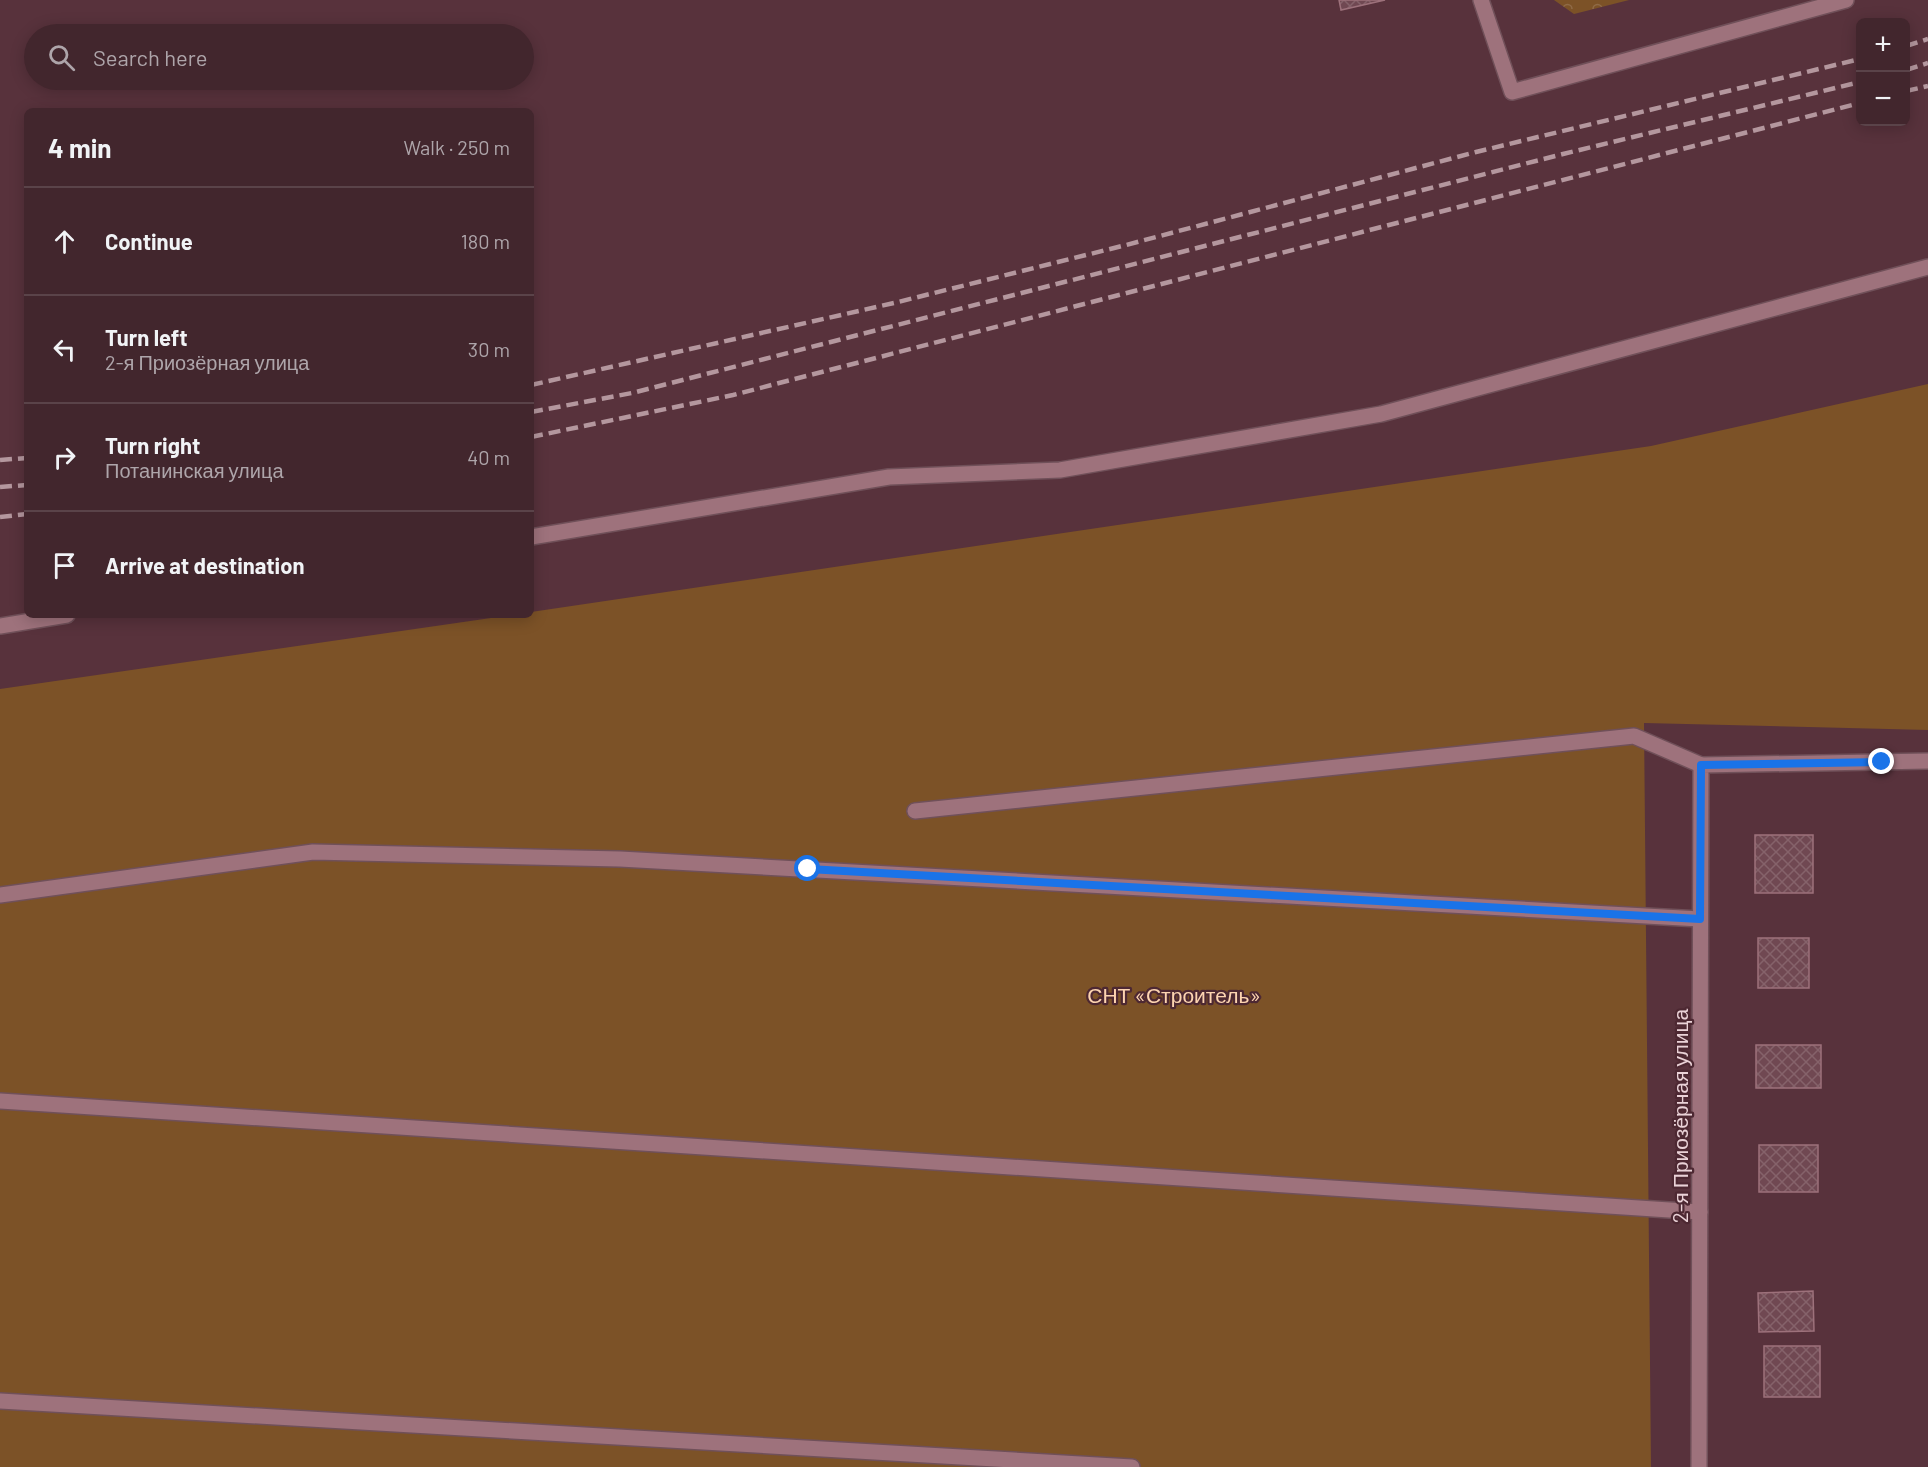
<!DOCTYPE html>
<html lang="en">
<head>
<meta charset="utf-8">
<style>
	:root { --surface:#42262d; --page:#4c3239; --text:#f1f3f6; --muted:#aea5aa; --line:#5a4349 }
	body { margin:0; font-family:Barlow,sans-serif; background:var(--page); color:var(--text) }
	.controls { position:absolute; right:18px; top:18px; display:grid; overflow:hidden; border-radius:9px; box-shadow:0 3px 15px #0003 }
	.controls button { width:54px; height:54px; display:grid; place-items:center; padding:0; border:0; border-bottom:2px solid var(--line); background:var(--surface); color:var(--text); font:30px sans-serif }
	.stop { position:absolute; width:18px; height:18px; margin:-14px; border:4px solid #1a73e8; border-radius:50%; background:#fff }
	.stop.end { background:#1a73e8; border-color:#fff; box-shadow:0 2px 6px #0008 }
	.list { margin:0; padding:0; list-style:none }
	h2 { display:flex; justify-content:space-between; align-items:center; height:78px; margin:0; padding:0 24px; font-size:26px }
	h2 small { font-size:20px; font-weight:400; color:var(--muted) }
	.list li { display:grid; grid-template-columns:39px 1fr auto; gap:18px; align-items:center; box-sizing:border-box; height:108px; padding:0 24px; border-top:2px solid var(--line) }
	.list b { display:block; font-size:22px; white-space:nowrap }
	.list p { margin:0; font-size:20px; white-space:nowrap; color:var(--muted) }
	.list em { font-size:20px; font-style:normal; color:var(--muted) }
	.icon { flex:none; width:33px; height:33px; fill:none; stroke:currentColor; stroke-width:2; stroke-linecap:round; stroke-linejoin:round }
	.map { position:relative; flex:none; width:1928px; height:1467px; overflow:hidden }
	.search { position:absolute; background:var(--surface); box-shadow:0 3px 15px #0003; left:24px; top:24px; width:510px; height:66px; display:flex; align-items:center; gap:15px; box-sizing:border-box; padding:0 21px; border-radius:33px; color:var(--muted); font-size:22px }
	.panel { position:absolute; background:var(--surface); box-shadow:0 3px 15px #0003; left:24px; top:108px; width:510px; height:510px; border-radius:9px }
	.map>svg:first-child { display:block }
	.forest { fill:url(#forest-crowns) }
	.garden { fill:#7c5227 }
	.building { fill:url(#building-cross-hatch); stroke:#9d717b; stroke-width:1.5 }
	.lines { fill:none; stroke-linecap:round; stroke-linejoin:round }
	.lane-casing { stroke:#705059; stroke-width:18 }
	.street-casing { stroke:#705059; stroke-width:18 }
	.lane { stroke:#9e727c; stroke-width:15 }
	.street { stroke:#9e727c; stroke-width:15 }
	.rail { stroke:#b4979e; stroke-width:4.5; stroke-dasharray:12 6; stroke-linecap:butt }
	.route { stroke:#1a73e8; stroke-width:8 }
	.labels { text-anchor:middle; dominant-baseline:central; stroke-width:4.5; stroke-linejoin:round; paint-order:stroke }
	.park-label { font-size:21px; fill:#fdd4b0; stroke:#4d2832 }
	.street-label { font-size:21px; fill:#ead2d7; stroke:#4d2832 }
</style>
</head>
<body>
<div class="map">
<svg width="1928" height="1467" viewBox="0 0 1928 1467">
	<defs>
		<pattern id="forest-crowns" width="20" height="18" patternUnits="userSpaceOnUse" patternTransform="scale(1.5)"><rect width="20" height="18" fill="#7c5227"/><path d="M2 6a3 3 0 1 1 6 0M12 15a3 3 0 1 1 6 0" fill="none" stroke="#8f6a46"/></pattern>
		<pattern id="building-cross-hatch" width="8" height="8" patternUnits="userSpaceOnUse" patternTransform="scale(1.5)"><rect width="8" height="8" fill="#704852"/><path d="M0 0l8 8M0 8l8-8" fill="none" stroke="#85626a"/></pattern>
	</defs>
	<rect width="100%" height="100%" fill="#58323c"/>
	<!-- forest -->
	<path class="forest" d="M 1554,0 L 1629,0 L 1574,14 Z"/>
	<!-- garden -->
	<path class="garden" d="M 1928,384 L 1928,730 L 1644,723 L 1651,1467 L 0,1467 L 0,689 L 511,615 L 531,615 L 531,612 L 1651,446 Z"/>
	<!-- building -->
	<g class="building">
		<path d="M 1339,0 L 1385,0 L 1341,10 Z"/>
		<rect x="1755" y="835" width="58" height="58"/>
		<rect x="1758" y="938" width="51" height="50"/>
		<rect x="1756" y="1045" width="65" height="43"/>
		<rect x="1759" y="1145" width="59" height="47"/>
		<path d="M 1813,1291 L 1814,1331 L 1759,1332 L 1758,1293 Z"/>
		<rect x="1764" y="1346" width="56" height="51"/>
	</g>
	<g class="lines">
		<!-- lane casing -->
		<g class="lane-casing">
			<g id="lane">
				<path d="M 1481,0 L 1512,92 L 1846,0"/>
				<path d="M 531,537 L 889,477 L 1060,470 L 1381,414 L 1928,267"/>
				<path d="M 0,626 L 67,615"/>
				<path d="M 915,811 L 1634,736 L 1701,765"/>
				<path d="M 0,895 L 313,852 L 620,859 L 1700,919"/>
				<path d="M 0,1101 L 1700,1212"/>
				<path d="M 0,1401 L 1132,1467"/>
			</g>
		</g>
		<!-- street casing -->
		<g class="street-casing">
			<path id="street" d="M 1699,1467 L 1701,765 L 1928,761"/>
		</g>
		<!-- lane -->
		<use href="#lane" class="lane"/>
		<!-- street -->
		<use href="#street" class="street"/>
		<!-- rail -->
		<g class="rail">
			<path d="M 1906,46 L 1928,39"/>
			<path d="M 1906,70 L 1928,63"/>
			<path d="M 1906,91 L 1928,86"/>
			<path d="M 531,385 L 894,303 L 1126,245 L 1476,152 L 1860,59"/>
			<path d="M 531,412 L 632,393 L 1563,154 L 1860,82"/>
			<path d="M 531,437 L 733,395 L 1860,103"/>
			<path d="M 0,460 L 27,458"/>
			<path d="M 0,487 L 27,485"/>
			<path d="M 0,517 L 27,514"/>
		</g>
	</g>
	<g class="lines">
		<!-- route -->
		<path class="route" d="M 808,869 L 1700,919 L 1701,765 L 1882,762"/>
	</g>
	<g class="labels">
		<!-- park labels -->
		<g class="park-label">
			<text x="1174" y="994">СНТ «Строитель»</text>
		</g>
		<!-- street labels -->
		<g class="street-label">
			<text transform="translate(1679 1116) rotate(-90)">2-я Приозёрная улица</text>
		</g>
	</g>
</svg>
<div class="controls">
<button>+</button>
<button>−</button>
</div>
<div class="stop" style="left:808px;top:869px"></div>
<div class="stop end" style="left:1882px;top:762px"></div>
<div class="search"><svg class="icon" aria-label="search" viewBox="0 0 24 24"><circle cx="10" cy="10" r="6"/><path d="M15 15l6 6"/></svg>Search here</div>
<section class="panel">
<h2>4 min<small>Walk · 250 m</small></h2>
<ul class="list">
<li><svg class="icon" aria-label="ahead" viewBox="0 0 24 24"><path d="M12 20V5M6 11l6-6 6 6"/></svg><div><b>Continue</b></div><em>180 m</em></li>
<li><svg class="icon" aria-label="left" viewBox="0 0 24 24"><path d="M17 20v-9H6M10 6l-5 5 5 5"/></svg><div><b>Turn left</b><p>2-я Приозёрная улица</p></div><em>30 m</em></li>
<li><svg class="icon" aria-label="right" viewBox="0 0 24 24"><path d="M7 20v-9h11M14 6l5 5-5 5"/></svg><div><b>Turn right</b><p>Потанинская улица</p></div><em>40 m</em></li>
<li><svg class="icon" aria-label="arrive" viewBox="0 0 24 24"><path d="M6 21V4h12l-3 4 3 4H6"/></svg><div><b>Arrive at destination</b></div></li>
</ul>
</section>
</div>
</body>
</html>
